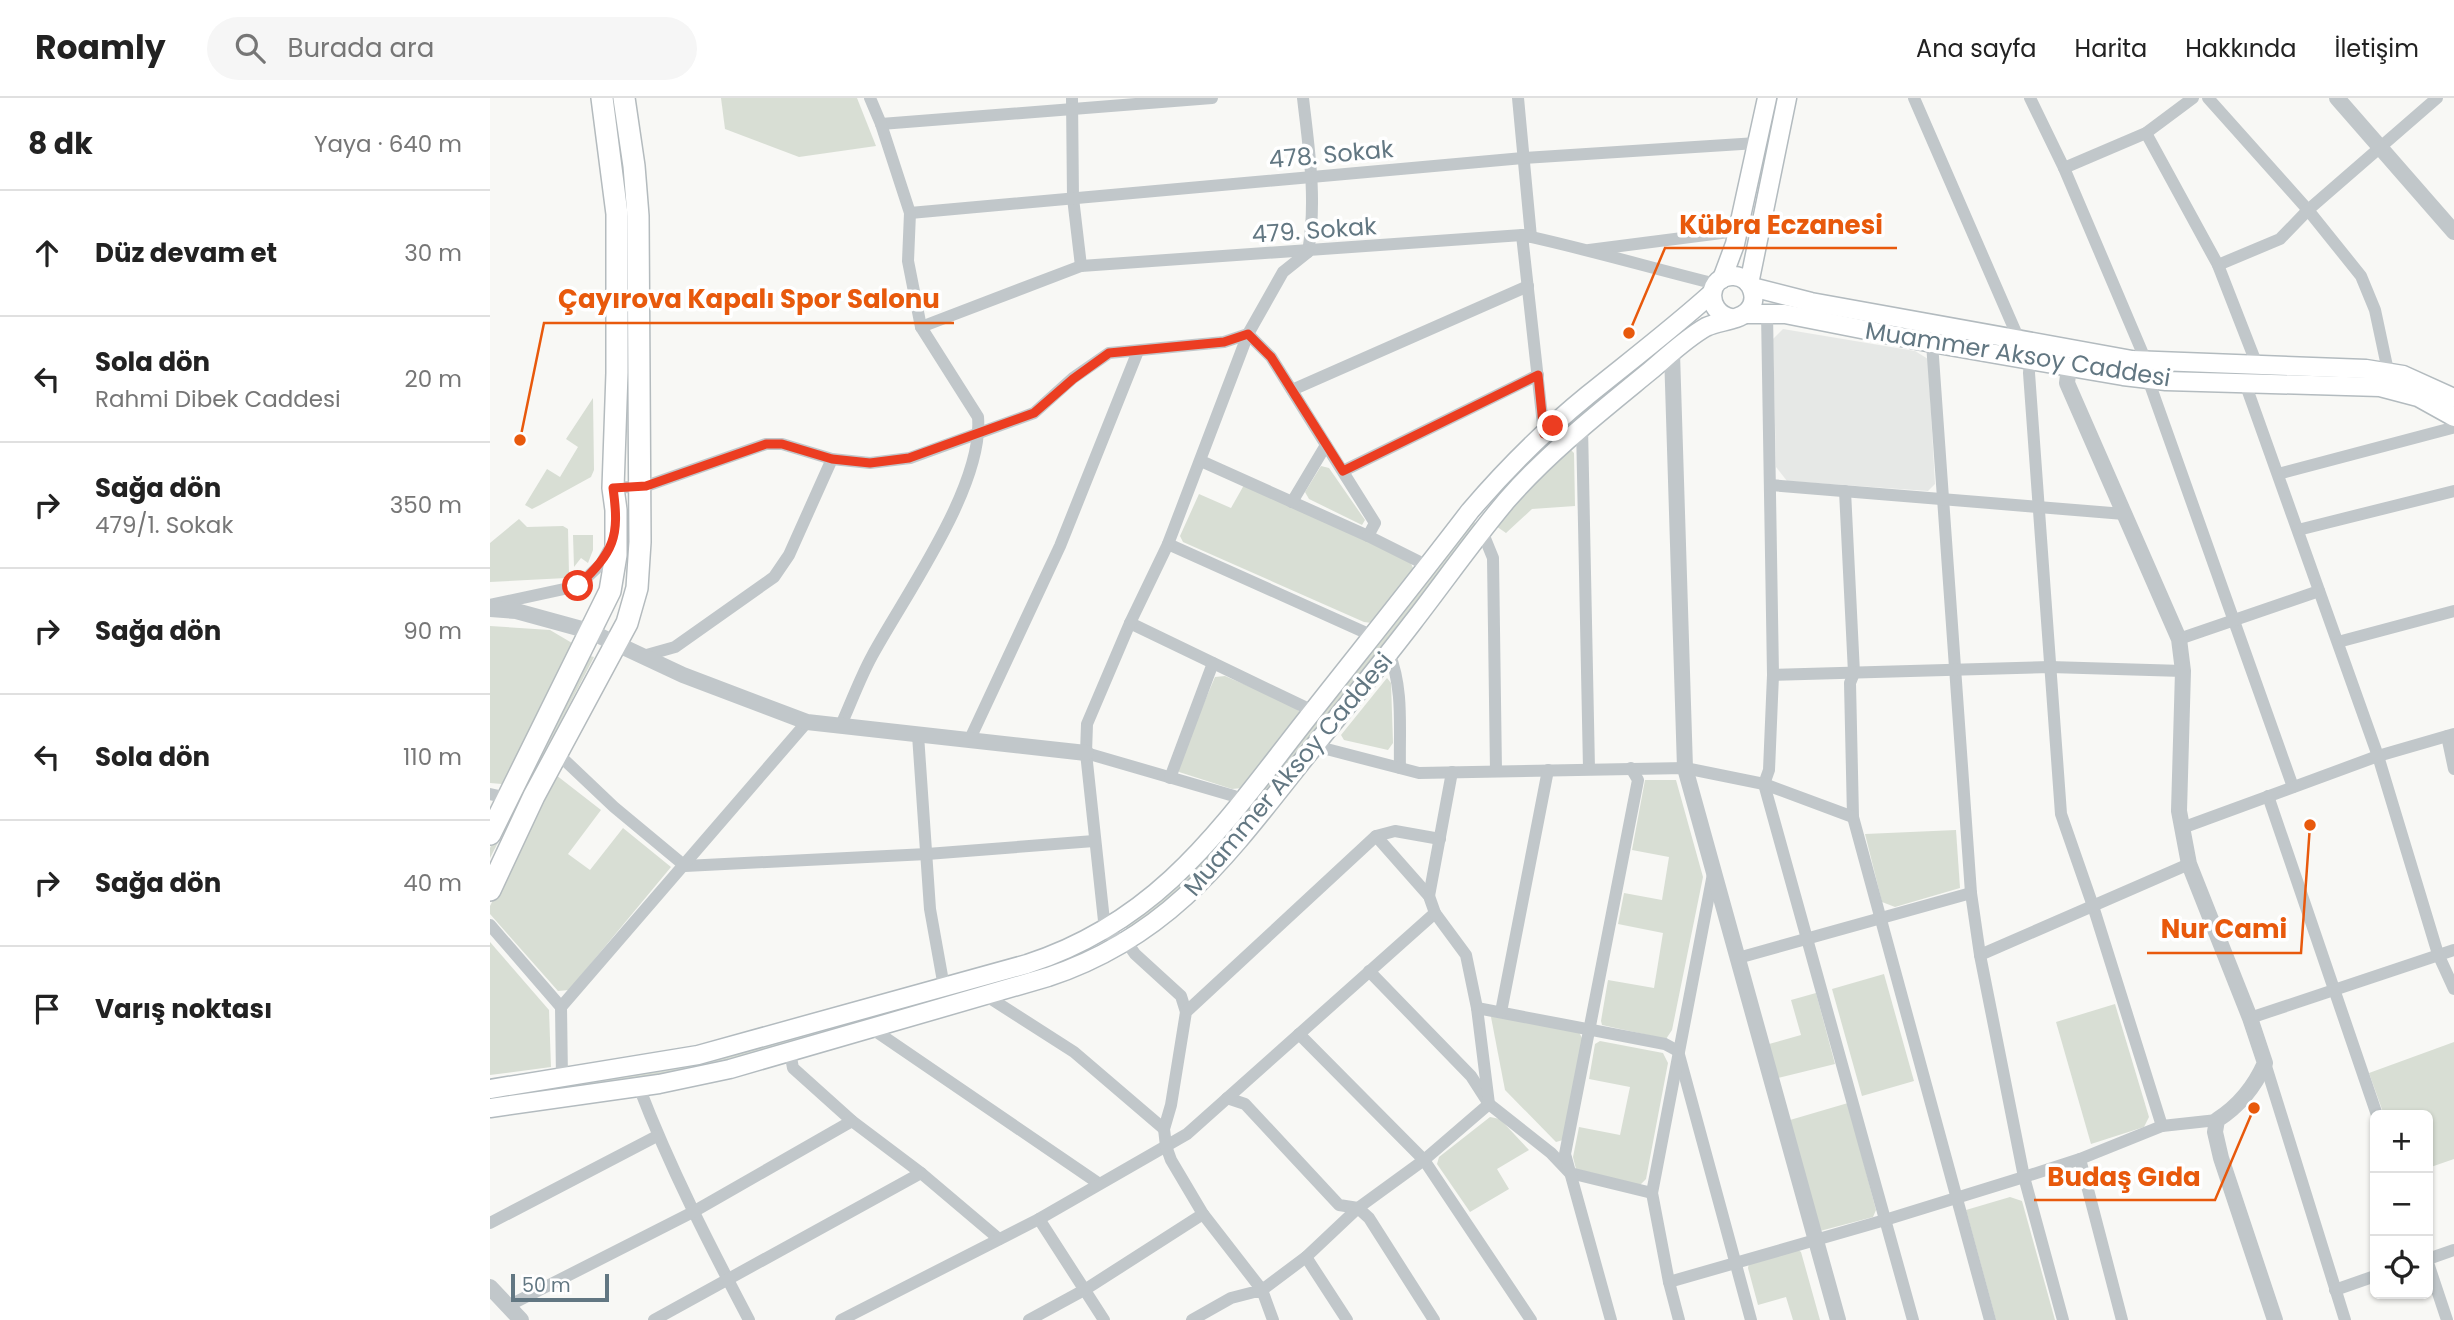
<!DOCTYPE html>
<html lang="tr">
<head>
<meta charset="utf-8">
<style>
	:root { --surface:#fff; --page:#f6f6f6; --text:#222; --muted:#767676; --line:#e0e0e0 }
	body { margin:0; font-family:Poppins,sans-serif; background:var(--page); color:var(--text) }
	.controls { position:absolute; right:21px; bottom:21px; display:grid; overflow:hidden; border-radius:10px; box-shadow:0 2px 5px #0004 }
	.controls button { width:63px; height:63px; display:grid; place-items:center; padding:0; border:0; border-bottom:2px solid var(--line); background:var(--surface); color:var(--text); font:35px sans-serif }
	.scale { position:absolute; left:21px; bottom:18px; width:98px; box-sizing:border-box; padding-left:7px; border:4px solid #627782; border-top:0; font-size:19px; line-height:24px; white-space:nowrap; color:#627782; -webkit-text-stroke:5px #fff; paint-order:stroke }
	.stop { position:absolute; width:21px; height:21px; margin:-16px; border:5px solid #ec3d21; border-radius:50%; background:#fff }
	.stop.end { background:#ec3d21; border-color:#fff; box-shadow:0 2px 7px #0008 }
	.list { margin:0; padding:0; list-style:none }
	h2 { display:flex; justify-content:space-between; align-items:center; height:91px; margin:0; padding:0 28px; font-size:30px }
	h2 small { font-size:23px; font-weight:400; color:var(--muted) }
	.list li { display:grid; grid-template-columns:46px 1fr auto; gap:21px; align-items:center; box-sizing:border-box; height:126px; padding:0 28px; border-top:2px solid var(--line) }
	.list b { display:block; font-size:26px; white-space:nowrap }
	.list p { margin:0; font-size:23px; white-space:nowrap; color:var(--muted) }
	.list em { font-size:23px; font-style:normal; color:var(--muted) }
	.icon { flex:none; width:38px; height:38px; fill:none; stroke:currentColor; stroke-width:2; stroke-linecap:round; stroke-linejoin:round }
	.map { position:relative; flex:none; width:1964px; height:1222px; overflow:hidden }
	header { display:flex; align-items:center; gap:42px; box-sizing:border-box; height:98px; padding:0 35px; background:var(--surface); border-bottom:2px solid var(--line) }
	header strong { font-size:33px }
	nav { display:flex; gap:38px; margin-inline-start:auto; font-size:24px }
	.search { width:490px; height:63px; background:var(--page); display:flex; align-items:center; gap:18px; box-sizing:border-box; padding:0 24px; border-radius:38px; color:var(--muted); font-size:26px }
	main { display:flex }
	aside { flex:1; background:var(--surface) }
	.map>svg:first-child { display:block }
	.built { fill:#e6e8e6 }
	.green { fill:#d8ded4 }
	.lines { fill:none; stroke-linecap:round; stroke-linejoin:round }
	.secondary-casing { stroke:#b3bbbf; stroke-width:21 }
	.primary-casing { stroke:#b4bbbe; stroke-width:24 }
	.minor { stroke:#c1c7ca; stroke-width:12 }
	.tertiary { stroke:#c1c7ca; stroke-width:16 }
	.secondary { stroke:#fff; stroke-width:18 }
	.primary { stroke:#fff; stroke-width:21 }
	.route { stroke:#ec3d21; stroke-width:9 }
	.labels { text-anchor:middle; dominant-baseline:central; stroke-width:7; stroke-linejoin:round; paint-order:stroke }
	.street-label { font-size:24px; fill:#627782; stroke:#fff }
	.leader { fill:none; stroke:#e8590c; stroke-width:2.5 }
	.callout-dot { fill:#e8590c; stroke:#fff; stroke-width:2.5 }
	.callout-label { font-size:26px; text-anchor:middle; font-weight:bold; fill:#e8590c; stroke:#fff; stroke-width:7; stroke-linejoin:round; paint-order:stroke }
</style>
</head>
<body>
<header>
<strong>Roamly</strong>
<div class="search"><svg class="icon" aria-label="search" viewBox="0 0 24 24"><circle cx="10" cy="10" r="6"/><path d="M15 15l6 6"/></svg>Burada ara</div>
<nav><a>Ana sayfa</a><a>Harita</a><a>Hakkında</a><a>İletişim</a></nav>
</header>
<main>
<aside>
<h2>8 dk<small>Yaya · 640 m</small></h2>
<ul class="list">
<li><svg class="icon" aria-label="ahead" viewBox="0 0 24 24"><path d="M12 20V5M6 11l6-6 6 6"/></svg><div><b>Düz devam et</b></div><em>30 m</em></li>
<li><svg class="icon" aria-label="left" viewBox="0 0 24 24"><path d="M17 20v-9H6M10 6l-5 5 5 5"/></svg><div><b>Sola dön</b><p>Rahmi Dibek Caddesi</p></div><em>20 m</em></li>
<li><svg class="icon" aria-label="right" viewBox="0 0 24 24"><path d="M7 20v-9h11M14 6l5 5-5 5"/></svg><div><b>Sağa dön</b><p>479/1. Sokak</p></div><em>350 m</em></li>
<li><svg class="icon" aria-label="right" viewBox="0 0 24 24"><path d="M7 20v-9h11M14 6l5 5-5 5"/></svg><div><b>Sağa dön</b></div><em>90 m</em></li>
<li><svg class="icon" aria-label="left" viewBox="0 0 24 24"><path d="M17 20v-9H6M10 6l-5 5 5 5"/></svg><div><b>Sola dön</b></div><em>110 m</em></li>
<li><svg class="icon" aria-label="right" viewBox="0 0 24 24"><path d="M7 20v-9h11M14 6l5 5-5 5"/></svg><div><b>Sağa dön</b></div><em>40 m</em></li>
<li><svg class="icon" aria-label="arrive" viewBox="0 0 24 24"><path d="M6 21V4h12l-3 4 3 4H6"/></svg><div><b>Varış noktası</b></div></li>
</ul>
</aside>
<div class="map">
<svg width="1964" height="1222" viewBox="0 0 1964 1222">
	<rect width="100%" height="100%" fill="#f8f8f5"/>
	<!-- built -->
	<path class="built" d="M 1293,231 L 1425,253 L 1438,261 L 1445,386 L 1438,393 L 1297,383 L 1286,369 L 1283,241 Z"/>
	<!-- green -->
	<g class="green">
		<path d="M 231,0 L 367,0 L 386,48 L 309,59 L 235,31 Z"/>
		<path d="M 1150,266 L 1153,270 L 1013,396 L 1010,392 L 1053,347 Z"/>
		<path d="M 103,300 L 104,372 L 101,379 L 50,407 L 42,411 L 35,407 L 57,371 L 70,379 L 88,349 L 76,341 Z"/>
		<path d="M 1079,350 L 1084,355 L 1085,408 L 1042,411 L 1016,435 L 1006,428 Z"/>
		<path d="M 831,368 L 839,370 L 875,422 L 872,427 L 819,401 L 815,394 Z"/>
		<path d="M 754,387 L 920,463 L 923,470 L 882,525 L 874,524 L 693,444 L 690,438 L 709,396 L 741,410 Z"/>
		<path d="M 29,421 L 37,429 L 73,428 L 78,431 L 79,476 L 76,480 L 0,484 L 0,445 Z"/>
		<path d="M 984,424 L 988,427 L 883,564 L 735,747 L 683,800 L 638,833 L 635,828 L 672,802 L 729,745 Z"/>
		<path d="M 83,437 L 103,437 L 103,452 L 98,465 L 91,460 L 84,469 Z"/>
		<path d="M 0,528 L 60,532 L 82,545 L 12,686 L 0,685 Z"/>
		<path d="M 100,558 L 104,559 L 0,760 L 0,750 Z"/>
		<path d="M 735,578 L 802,607 L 811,615 L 752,690 L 742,691 L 689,674 L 687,668 L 725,579 Z"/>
		<path d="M 897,580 L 901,585 L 903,645 L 898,652 L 854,642 L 851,637 Z"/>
		<path d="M 66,677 L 111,712 L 78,756 L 100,772 L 133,730 L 181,769 L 79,892 L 68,893 L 0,816 L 0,808 Z"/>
		<path d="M 1155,682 L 1186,682 L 1213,779 L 1182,932 L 1176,941 L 1112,927 L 1111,923 L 1118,882 L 1164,890 L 1173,835 L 1128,826 L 1134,795 L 1172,802 L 1179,759 L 1142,752 Z"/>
		<path d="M 1466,732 L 1470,790 L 1405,809 L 1392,804 L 1375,736 Z"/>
		<path d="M 0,844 L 59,912 L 61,969 L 0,977 Z"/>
		<path d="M 601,848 L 604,852 L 569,868 L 200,973 L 0,1003 L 0,999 L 200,967 Z"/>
		<path d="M 1394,876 L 1424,983 L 1372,998 L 1342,891 Z"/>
		<path d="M 1326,895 L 1345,966 L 1288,980 L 1279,946 L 1311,937 L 1301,902 Z"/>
		<path d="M 1625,906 L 1659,1019 L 1654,1029 L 1601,1046 L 1566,924 Z"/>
		<path d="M 1005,917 L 1089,934 L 1093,942 L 1073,1042 L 1066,1044 L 1015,992 L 1001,919 Z"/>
		<path d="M 1110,943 L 1173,955 L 1178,965 L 1156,1081 L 1150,1087 L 1086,1071 L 1083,1059 L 1089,1029 L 1130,1037 L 1140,989 L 1099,981 L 1105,946 Z"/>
		<path d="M 1964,944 L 1964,1061 L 1938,1070 L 1938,1017 L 1894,1017 L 1879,975 Z"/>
		<path d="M 1358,1005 L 1386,1112 L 1383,1119 L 1330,1133 L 1300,1022 Z"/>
		<path d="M 1000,1019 L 1010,1021 L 1039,1052 L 1007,1071 L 1019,1091 L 980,1114 L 947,1066 L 949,1059 Z"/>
		<path d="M 1520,1099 L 1532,1103 L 1565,1222 L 1506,1222 L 1476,1112 Z"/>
		<path d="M 1307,1151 L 1311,1154 L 1330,1222 L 1303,1222 L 1296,1199 L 1268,1207 L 1258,1170 L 1259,1165 Z"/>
	</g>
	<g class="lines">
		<!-- secondary casing -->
		<g class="secondary-casing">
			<g id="secondary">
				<path d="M 1232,181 L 1245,146 L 1277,0"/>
				<path d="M 1259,186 L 1297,0"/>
				<path d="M 1262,189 L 1321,204 L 1642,262 L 1876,271 L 1913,277 L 1964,300"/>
				<path d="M 1256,216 L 1295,216 L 1442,245 L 1633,278 L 1676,283 L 1890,289 L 1928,299 L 1964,319"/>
				<path d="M 0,991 L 208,957 L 537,866 C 676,821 737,721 823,613 C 875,547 929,480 980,413 C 1016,371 1055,332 1098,297 C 1140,263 1182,231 1222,195"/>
				<path d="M 0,1010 L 169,986 L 240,971 L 558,879 C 679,839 737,758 813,662 C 850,616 887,571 923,524 C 954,484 984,441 1017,402 C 1059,354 1110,314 1160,273 C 1178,258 1195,241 1216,229 C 1228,223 1247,223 1257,214 C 1270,202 1262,179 1244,178 C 1217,176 1214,214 1241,220"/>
			</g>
		</g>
		<!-- primary casing -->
		<g class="primary-casing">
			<g id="primary">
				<path d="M 0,736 L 120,493 L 126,457 L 126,412 L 123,390 L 127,275 L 127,116 L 112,0"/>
				<path d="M 0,792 L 44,698 L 137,525 L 147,490 L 150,444 L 148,118 L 144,68 L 134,0"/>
			</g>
		</g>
		<!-- minor -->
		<g class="minor">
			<path d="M 582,0 L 583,100 L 591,168"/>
			<path d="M 813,0 C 819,52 827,102 818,154"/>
			<path d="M 1028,0 L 1041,139"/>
			<path d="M 1424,0 L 1530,244"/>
			<path d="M 1540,0 L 1574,70 L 1656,263"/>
			<path d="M 1718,0 L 1818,112 L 1871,178 L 1885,212 L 1898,273"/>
			<path d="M 391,26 L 722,0"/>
			<path d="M 1656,35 L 1728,167 L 1767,267"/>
			<path d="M 1574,70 L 1656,35 L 1703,0"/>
			<path d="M 420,115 L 1033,60 L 1267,45"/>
			<path d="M 1032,137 L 1054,336"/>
			<path d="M 1099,152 L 1247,133"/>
			<path d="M 1728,167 L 1790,141 L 1818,112 L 1947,0"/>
			<path d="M 1277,215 L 1283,577 L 1279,672 L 1274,686 L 1423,1222"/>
			<path d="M 431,229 L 591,168 L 1032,137 C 1097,151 1161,170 1226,186"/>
			<path d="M 1442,245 L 1481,795 L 1490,857 L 1534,1079 L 1573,1222"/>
			<path d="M 1540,262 L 1539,275 L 1571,716 L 1603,808 L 1672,1028"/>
			<path d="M 1658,281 L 1803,689"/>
			<path d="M 1755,285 L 1888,658 L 1948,856 L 1964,891"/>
			<path d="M 802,292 L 1038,188"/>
			<path d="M 1092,328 L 1099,671"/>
			<path d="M 711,363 L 878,438 L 938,468"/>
			<path d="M 853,373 L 1048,277"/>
			<path d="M 1788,376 L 1962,330"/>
			<path d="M 1280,387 L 1634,416"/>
			<path d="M 123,390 L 156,388 L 276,346 L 292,346 L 342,361 L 380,365 L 420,360 L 544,315 L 583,280 L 619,255 L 734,244 L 758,236 L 793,174 L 818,154"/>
			<path d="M 1355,393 L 1364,575 L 1360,585 L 1363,719 L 1500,1222"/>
			<path d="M 802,404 L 836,347"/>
			<path d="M 1808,432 L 1964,393"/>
			<path d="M 992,433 L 1003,460 L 1006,673"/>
			<path d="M 678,446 L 883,538"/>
			<path d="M 0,507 L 88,488 L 111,466 L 123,444"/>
			<path d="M 640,525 L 823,613"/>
			<path d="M 1689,541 L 1829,493"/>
			<path d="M 1848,544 L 1964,513"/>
			<path d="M 899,555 C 914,591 909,632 910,670"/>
			<path d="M 153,558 L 185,549 L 284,479 L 299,457 L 342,361"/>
			<path d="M 1283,577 L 1560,569 L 1693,573"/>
			<path d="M 351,627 C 361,605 370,580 382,558 C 415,497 494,388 488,319 L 431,229 L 418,163 L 420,115 L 391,26 L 380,0"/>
			<path d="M 428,637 L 440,811 L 454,889"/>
			<path d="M 1957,638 L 1964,671"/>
			<path d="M 479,643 L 570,448 L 648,253"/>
			<path d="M 825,648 L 929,675 L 1195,670 L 1274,686 L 1363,719"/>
			<path d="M 67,655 L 124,709 L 195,768 L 437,756 L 604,743"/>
			<path d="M 596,655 L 744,698 L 750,706"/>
			<path d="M 680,680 L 723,565"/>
			<path d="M 0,696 L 18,700"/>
			<path d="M 1778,698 L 1887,1017"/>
			<path d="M 1692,730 L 1888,658 L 1964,636"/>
			<path d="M 886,738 L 905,733 L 950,741"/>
			<path d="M 939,798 L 962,674"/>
			<path d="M 0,827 L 71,909 L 72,980"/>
			<path d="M 1490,857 L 1699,766"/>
			<path d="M 1248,860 L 1481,795"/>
			<path d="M 879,873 L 981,978 L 999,1006 L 1061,1055 L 1080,1075 L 1162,1095"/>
			<path d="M 495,897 L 584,954 L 674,1031"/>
			<path d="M 71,909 L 317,624"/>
			<path d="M 987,910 L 1175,946 L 1188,953 L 1261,1222"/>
			<path d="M 696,914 L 691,898 L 645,856 L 636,843 L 620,837 L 615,832 L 596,655 L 597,626 L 640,525 L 678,446 L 758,236 L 781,259 L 885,425 L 878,438"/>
			<path d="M 1011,914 L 1058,672"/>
			<path d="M 1760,920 L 1964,852"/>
			<path d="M 381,930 L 608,1085"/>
			<path d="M 809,936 L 934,1062 L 1041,1222"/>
			<path d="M 300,954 L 303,970 L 362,1023 L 431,1075 L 509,1141"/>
			<path d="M 1775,965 L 1855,1222"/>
			<path d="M 149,989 C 180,1070 219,1146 259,1222"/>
			<path d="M 737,1000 L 755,1006 L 849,1107 L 868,1110 L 879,1120 L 944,1222"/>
			<path d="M 1590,1061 L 1632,1222"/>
			<path d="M 549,1121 L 614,1222"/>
			<path d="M 0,1125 L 167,1038"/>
			<path d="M 816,1159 L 857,1222"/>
			<path d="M 1938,1161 L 1964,1152"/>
			<path d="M 1938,1165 L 1957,1222"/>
			<path d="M 1179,1184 L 1395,1122 L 1534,1079 L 1590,1061 L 1672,1028 L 1727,1022"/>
			<path d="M 1845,1192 L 1885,1178"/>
			<path d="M 18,1208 L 203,1114 L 362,1023"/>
			<path d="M 164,1222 L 431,1075"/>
			<path d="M 351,1222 L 549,1121 L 697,1036 L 945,815"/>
			<path d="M 539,1222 L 596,1191 L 713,1116"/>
			<path d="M 702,1222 L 741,1200 L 772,1192 L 816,1159 L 868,1110 L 934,1062 L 999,1006 L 987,910 L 976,857 L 945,815 L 939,798 L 886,738 L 696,914 L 681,1007 L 674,1031 L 676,1048 L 681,1062 L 713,1116 L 772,1192 L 783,1222"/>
			<path d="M 1121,1222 L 1075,1056 L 1148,682 L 1141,670"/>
			<path d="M 1189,1222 L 1179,1184 L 1162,1095 L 1223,776"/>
		</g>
		<!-- tertiary -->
		<g class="tertiary">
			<path d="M 1847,0 L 1964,134"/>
			<path d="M 1581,253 L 1577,285 L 1689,541 L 1693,573 L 1689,713 L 1699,766 L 1760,920 L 1775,965 C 1764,990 1749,1008 1727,1022 L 1725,1034 L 1731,1060 L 1785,1222"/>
			<path d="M 1182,255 L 1195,670 L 1348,1222"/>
			<path d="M 0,511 L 26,513 L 99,533 L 193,577 L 317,624 L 596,655"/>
			<path d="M 0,1189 L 31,1222"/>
		</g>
		<!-- secondary -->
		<use href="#secondary" class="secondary"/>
		<!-- primary -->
		<use href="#primary" class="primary"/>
	</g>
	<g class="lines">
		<!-- route -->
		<path class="route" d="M 88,488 C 124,453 130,440 123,390 L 156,388 L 276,346 L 292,346 L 342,361 L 380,365 L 419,360 L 544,315 L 583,281 L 619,255 L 734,244 L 758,236 L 781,259 L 853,373 L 1048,277 L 1054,336 L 1063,328"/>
	</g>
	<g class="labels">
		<!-- street labels -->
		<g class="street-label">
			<text transform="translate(841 56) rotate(-5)">478. Sokak</text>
			<text transform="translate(824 132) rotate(-4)">479. Sokak</text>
			<text transform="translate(1528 256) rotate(9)">Muammer Aksoy Caddesi</text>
			<text transform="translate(798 676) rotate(-50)">Muammer Aksoy Caddesi</text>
		</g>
	</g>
	<!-- callouts -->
	<path class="leader" d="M1139 235L1175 150H1407M30 342L54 225H464M1820 727L1811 855H1657M1764 1010L1725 1102H1544"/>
	<g class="callout-dot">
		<circle cx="1139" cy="235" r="7"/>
		<circle cx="30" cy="342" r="7"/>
		<circle cx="1820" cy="727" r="7"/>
		<circle cx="1764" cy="1010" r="7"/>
	</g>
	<g class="callout-label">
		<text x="1291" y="136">Kübra Eczanesi</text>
		<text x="259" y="210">Çayırova Kapalı Spor Salonu</text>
		<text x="1734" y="840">Nur Cami</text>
		<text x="1634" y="1088">Budaş Gıda</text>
	</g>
</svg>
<div class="controls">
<button>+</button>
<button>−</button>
<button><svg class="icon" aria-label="locate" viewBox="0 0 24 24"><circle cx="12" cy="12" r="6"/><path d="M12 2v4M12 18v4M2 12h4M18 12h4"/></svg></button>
</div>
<div class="scale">50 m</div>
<div class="stop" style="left:88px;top:488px"></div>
<div class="stop end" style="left:1063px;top:328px"></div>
</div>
</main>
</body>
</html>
